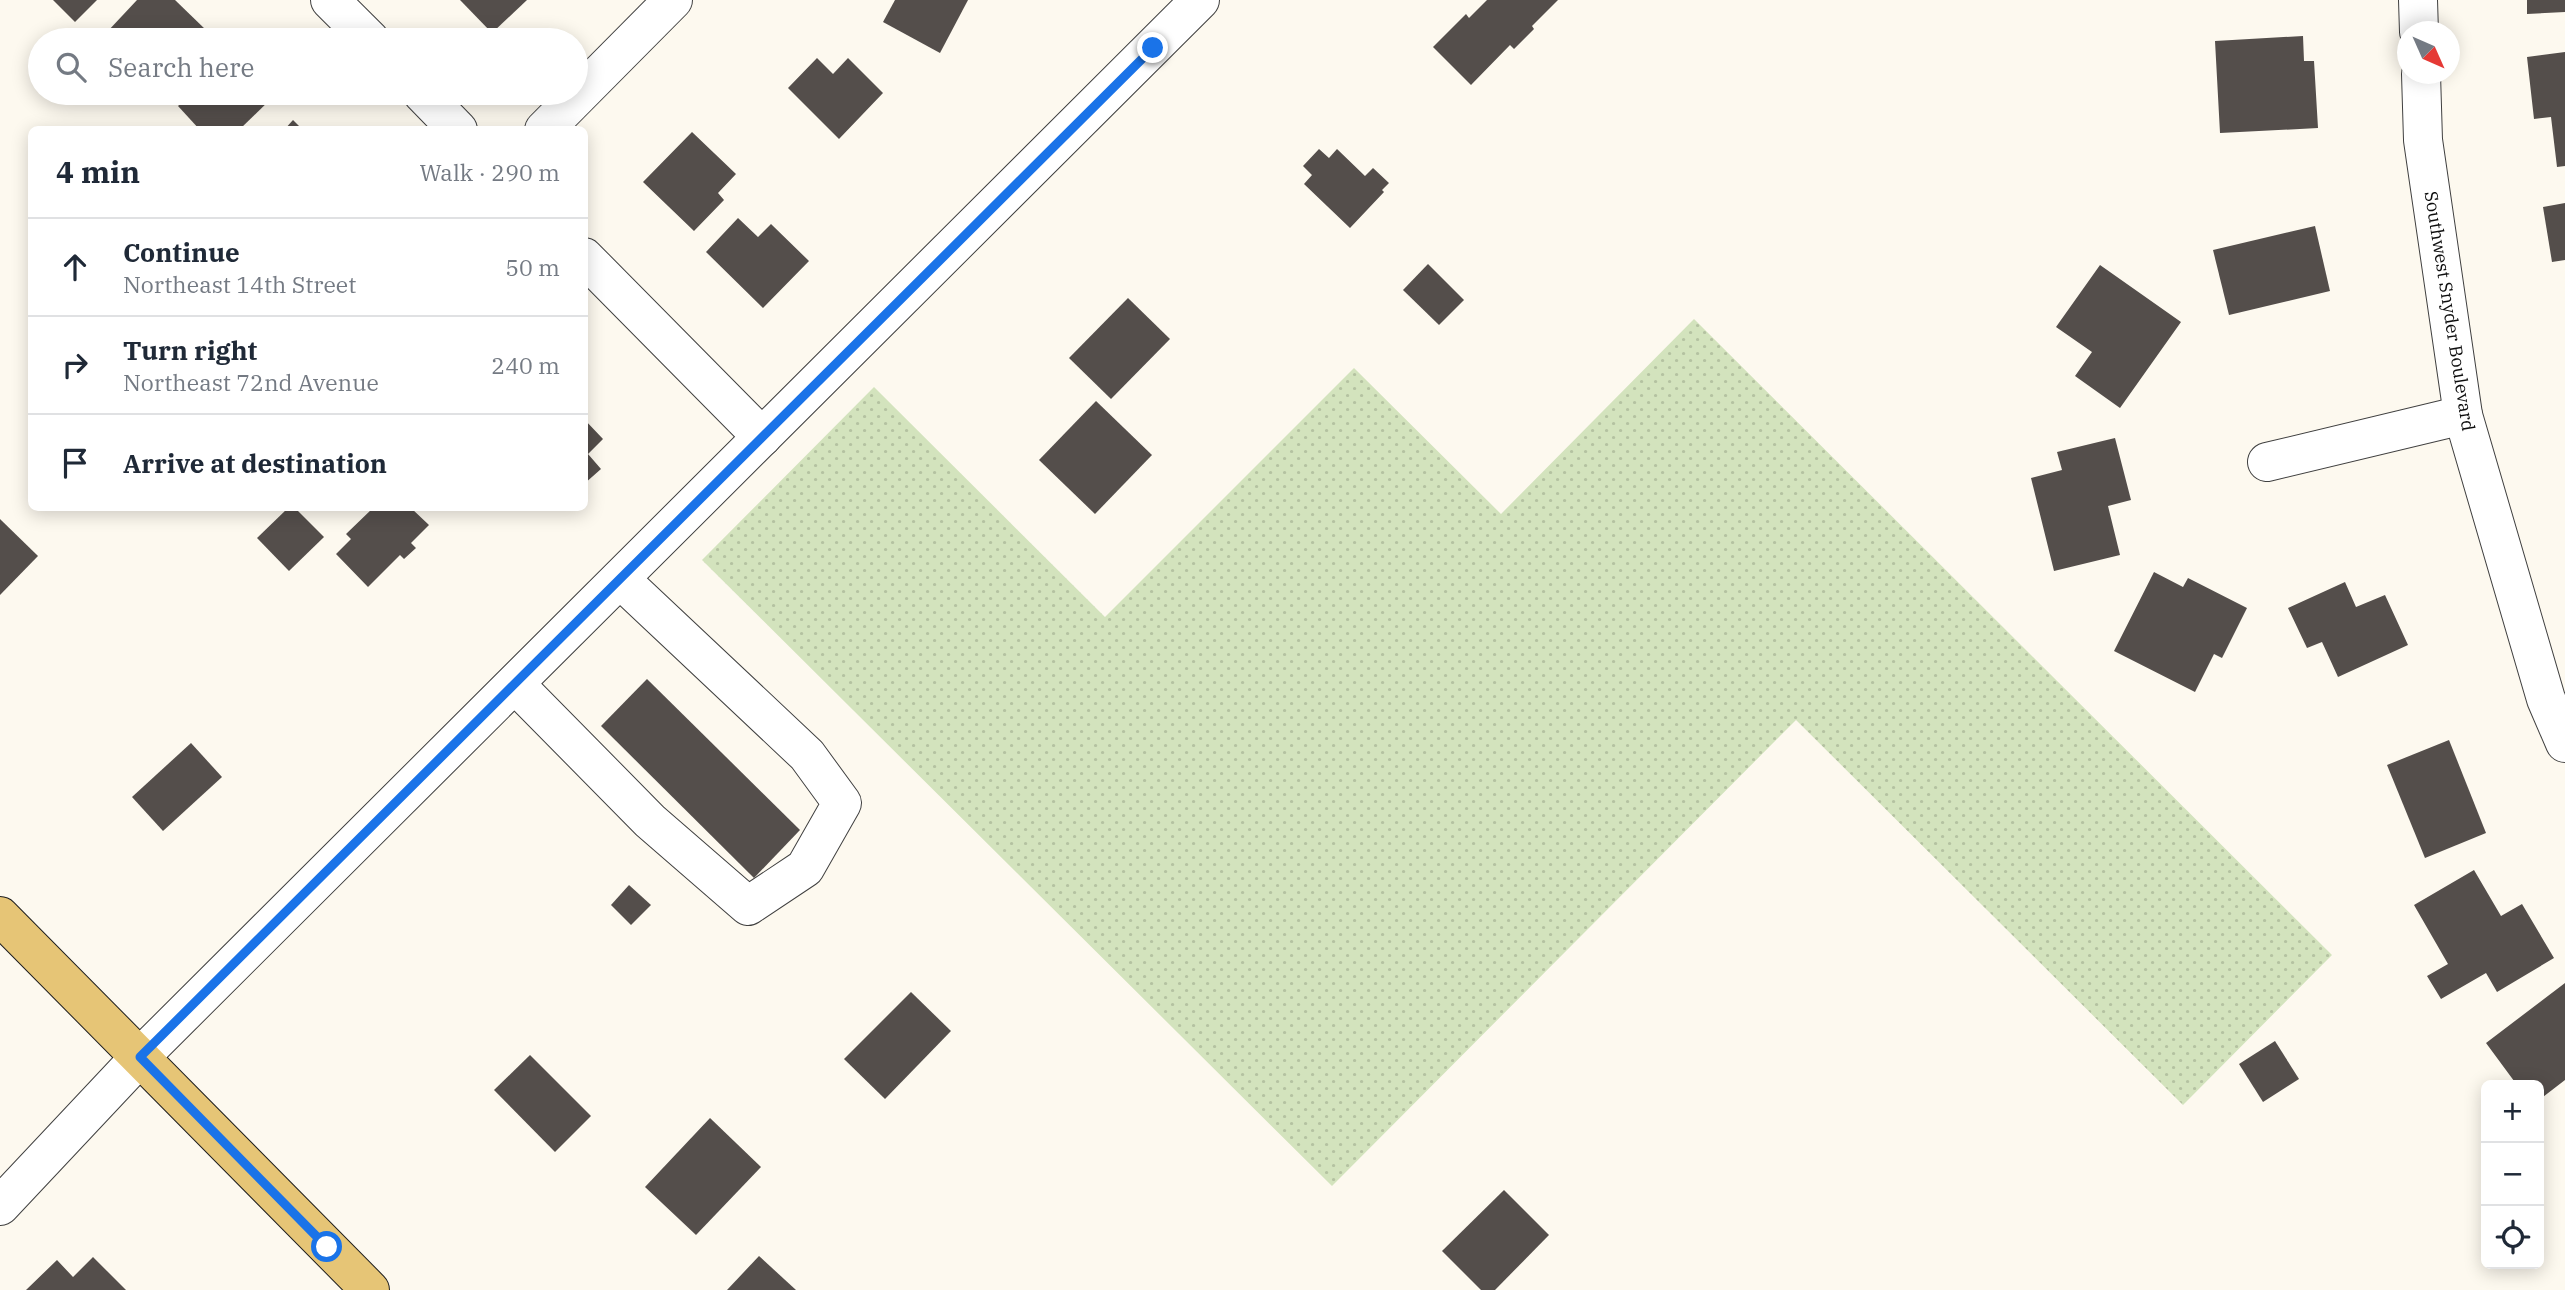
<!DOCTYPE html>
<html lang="en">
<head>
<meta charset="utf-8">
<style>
	:root { --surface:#fff; --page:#f6f6f7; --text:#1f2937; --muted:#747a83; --line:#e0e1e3 }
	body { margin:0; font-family:"IBM Plex Serif",serif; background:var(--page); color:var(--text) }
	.controls { position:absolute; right:21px; bottom:21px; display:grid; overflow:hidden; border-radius:10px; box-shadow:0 4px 18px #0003 }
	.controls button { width:63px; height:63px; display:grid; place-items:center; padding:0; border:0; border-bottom:2px solid var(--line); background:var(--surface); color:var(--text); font:35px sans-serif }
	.compass { position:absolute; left:2397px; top:21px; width:63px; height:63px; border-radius:50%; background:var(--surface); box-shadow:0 4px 18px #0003; rotate:135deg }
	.stop { position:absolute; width:21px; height:21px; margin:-16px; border:5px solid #1a73e8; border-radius:50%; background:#fff }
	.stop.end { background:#1a73e8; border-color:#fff; box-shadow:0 2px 7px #0008 }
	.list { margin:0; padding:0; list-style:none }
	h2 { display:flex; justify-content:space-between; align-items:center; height:91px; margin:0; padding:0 28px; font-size:30px }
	h2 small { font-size:23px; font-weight:400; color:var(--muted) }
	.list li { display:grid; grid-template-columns:46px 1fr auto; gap:21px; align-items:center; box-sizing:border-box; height:98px; padding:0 28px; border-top:2px solid var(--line) }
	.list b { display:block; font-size:26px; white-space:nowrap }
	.list p { margin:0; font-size:23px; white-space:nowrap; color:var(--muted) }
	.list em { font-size:23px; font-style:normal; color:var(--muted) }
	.icon { flex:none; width:38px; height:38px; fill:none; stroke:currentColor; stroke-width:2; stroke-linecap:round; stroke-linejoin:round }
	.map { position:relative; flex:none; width:2565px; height:1290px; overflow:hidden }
	.search { position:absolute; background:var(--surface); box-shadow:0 4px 18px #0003; left:28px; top:28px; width:560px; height:77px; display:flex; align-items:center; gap:18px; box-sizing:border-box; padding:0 24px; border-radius:38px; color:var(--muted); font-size:26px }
	.panel { position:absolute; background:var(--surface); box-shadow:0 4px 18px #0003; left:28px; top:126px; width:560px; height:385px; border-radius:10px }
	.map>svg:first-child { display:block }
	.grass { fill:url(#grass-dots) }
	.building { fill:#544e4b }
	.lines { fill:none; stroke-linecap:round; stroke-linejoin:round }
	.minor-casing { stroke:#404040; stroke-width:40 }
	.major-casing { stroke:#1e1e1e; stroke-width:40 }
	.minor { stroke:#fff; stroke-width:38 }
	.major { stroke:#e6c576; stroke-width:38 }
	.route { stroke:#1a73e8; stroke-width:9 }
	.labels { text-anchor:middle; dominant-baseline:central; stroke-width:7; stroke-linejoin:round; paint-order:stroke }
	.street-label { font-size:18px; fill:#0d0d0d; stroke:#fff }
</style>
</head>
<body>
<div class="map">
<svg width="2565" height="1290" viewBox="0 0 2565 1290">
	<defs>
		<pattern id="grass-dots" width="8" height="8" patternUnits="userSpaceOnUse" patternTransform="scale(1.75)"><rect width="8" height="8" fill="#d3e3bd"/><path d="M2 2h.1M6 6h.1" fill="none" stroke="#b4c2a1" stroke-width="1.8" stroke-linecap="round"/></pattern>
	</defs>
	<rect width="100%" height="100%" fill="#fdf9ef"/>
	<!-- grass -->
	<path class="grass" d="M 1694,319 L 2332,955 L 2183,1105 L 1796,720 L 1332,1186 L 702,560 L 874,387 L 1105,617 L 1354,368 L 1501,514 Z"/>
	<!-- building -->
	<g class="building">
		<path d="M 53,0 L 97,0 L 75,22 Z"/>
		<path d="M 137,0 L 175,0 L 206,30 L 197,40 L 116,40 L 107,32 Z"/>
		<path d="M 460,0 L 527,0 L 492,33 Z"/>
		<path d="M 895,0 L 968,0 L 940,53 L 883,22 Z"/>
		<path d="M 1487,0 L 1558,0 L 1532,26 L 1534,29 L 1514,49 L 1510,45 L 1471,85 L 1433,47 L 1466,14 L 1469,18 Z"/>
		<path d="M 2527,0 L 2565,0 L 2565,12 L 2527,14 Z"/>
		<path d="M 2303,36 L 2304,61 L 2314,61 L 2318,128 L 2220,133 L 2215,41 Z"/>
		<path d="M 2565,52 L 2565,166 L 2557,167 L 2551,117 L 2534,119 L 2527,57 Z"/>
		<path d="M 817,58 L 833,74 L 848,58 L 883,93 L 839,139 L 788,88 Z"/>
		<path d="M 192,93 L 271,93 L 274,96 L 239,130 L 200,130 L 178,106 Z"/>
		<path d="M 293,120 L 303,130 L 284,130 Z"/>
		<path d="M 692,132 L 736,174 L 718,193 L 724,200 L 694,231 L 643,182 Z"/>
		<path d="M 1319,149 L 1329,158 L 1337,149 L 1365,176 L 1373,168 L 1389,183 L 1382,190 L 1384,192 L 1350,228 L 1304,184 L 1312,175 L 1303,166 Z"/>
		<path d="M 2565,203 L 2565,260 L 2552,262 L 2543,207 Z"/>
		<path d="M 738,218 L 758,237 L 771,224 L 809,261 L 763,308 L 706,252 Z"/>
		<path d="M 2315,226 L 2330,291 L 2229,315 L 2213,250 Z"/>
		<path d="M 1428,264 L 1464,300 L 1439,325 L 1403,290 Z"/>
		<path d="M 2100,265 L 2181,322 L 2120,408 L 2075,376 L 2092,352 L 2056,327 Z"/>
		<path d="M 1128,298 L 1170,339 L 1111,399 L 1069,358 Z"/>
		<path d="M 1096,401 L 1152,455 L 1095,514 L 1039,460 Z"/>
		<path d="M 584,419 L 603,439 L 588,454 L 601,469 L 584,484 Z"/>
		<path d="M 2115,438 L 2131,500 L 2108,506 L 2120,555 L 2054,571 L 2031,478 L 2062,470 L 2057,452 Z"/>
		<path d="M 288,508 L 295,508 L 324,537 L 289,571 L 257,538 Z"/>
		<path d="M 373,508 L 411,508 L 429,525 L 411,543 L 416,548 L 404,559 L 400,555 L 368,587 L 336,554 L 351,539 L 346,534 Z"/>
		<path d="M 0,519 L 38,556 L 0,595 Z"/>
		<path d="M 2154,572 L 2183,587 L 2188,578 L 2247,608 L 2222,658 L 2214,654 L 2195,692 L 2114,651 Z"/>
		<path d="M 2345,582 L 2356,607 L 2385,595 L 2408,645 L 2338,677 L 2322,642 L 2307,648 L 2288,608 Z"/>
		<path d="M 647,679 L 800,830 L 754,878 L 601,726 Z"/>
		<path d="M 2449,740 L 2486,833 L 2425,858 L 2387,765 Z"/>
		<path d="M 191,743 L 222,777 L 163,831 L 132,797 Z"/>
		<path d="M 2474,870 L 2501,916 L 2522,904 L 2554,958 L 2497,992 L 2486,973 L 2441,999 L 2427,976 L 2448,964 L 2414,905 Z"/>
		<path d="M 629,885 L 651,905 L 631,925 L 611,905 Z"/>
		<path d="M 2565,983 L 2565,1080 L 2539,1100 L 2539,1085 L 2517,1085 L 2486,1043 Z"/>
		<path d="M 911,992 L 951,1031 L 885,1099 L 844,1059 Z"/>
		<path d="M 2275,1041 L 2299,1079 L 2263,1102 L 2239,1064 Z"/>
		<path d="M 530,1055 L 591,1116 L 555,1152 L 494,1090 Z"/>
		<path d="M 710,1118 L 761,1167 L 696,1235 L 645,1187 Z"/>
		<path d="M 1504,1190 L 1549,1235 L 1495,1290 L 1481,1290 L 1442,1251 Z"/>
		<path d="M 759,1256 L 796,1290 L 727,1290 Z"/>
		<path d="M 93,1257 L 126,1290 L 26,1290 L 57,1260 L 73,1277 Z"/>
	</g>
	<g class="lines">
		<!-- minor casing -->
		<g class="minor-casing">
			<g id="minor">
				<path d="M 330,0 L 370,40"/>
				<path d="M 2418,0 L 2419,32"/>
				<path d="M 2421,74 L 2423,140 L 2463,415 L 2546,699 L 2565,743"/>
				<path d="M 422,93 L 458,130"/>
				<path d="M 544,130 L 673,0"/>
				<path d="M 584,257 L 762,437"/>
				<path d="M 2267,462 L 2463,415"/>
				<path d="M 515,684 L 650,821 L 748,906 L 805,868 L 842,803 L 807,755 L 620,579"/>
				<path d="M 0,1206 L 140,1057 L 1200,0"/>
			</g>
		</g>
		<!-- major casing -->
		<g class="major-casing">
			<path id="major" d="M 0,916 L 370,1290"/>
		</g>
		<!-- minor -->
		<use href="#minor" class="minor"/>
		<!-- major -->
		<use href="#major" class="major"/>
	</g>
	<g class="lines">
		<!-- route -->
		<path class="route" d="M 327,1247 L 140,1057 L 1153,48"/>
	</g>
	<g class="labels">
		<!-- street labels -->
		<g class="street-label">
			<text transform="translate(2450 311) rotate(81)">Southwest Snyder Boulevard</text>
		</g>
	</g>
</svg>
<div class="controls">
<button>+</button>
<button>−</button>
<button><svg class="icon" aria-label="locate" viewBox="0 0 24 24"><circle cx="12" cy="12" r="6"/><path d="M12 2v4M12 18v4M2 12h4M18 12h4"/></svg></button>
</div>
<svg class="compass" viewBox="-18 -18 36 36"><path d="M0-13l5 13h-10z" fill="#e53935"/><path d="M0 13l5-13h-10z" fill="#747a83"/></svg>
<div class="stop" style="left:327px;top:1247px"></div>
<div class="stop end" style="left:1153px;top:48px"></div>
<div class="search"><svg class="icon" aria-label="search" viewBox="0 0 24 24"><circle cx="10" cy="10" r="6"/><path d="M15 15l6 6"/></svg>Search here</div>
<section class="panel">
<h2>4 min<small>Walk · 290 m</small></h2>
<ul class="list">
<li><svg class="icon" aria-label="ahead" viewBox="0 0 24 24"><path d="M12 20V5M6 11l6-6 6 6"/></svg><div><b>Continue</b><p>Northeast 14th Street</p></div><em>50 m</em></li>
<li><svg class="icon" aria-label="right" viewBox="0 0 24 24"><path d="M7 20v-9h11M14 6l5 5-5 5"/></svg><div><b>Turn right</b><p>Northeast 72nd Avenue</p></div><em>240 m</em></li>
<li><svg class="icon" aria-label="arrive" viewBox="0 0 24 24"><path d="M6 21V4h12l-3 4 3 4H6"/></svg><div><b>Arrive at destination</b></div></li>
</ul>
</section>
</div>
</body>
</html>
